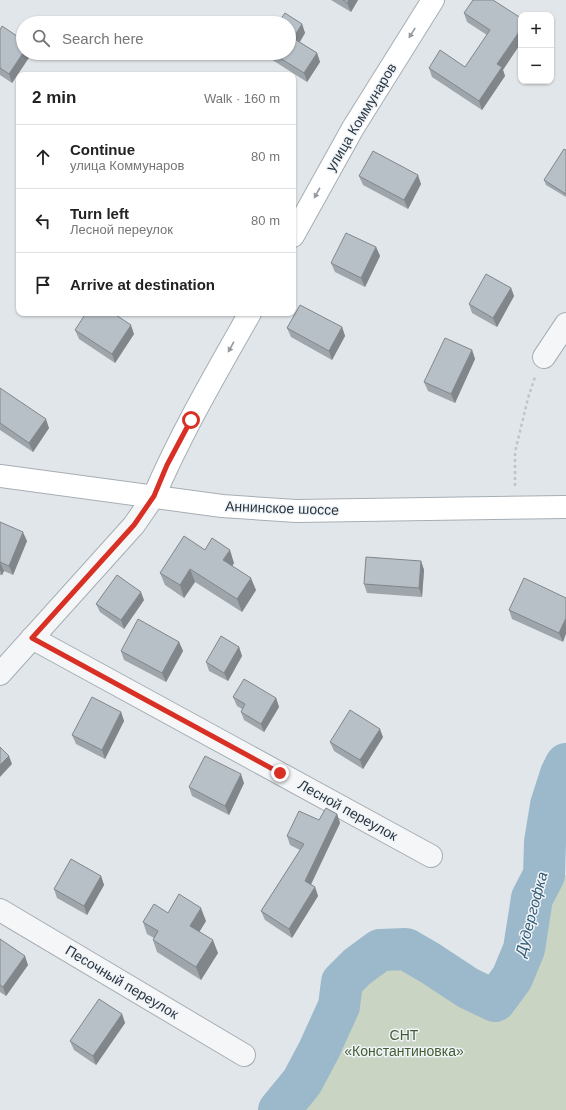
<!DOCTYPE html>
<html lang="en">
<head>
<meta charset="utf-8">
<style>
	:root { --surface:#fff; --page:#f2f2f2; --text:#222; --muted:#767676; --line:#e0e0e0 }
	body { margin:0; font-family:Helvetica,sans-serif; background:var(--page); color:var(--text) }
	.controls { position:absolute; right:12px; top:12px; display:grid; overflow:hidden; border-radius:8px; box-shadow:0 1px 3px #0004 }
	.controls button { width:36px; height:36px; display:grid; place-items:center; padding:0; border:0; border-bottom:1px solid var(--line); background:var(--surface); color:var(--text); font:20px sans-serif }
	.stop { position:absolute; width:12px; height:12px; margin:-9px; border:3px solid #d93025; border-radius:50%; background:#fff }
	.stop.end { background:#d93025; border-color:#fff; box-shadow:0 1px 4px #0008 }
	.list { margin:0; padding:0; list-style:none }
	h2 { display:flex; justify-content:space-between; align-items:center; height:52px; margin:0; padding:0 16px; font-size:17px }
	h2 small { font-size:13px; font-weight:400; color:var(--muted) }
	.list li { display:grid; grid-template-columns:26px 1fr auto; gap:12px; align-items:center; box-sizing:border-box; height:64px; padding:0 16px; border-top:1px solid var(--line) }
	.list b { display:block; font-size:15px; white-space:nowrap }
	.list p { margin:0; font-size:13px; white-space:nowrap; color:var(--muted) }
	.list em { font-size:13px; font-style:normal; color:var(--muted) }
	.icon { flex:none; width:22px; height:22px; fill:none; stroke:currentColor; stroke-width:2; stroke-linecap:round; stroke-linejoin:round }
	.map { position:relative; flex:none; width:566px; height:1110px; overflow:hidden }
	.search { position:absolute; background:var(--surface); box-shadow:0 1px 3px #0004; left:16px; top:16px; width:280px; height:44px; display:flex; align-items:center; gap:10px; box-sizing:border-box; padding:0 14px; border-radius:22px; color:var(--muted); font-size:15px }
	.panel { position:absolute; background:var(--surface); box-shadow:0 1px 3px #0004; left:16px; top:72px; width:280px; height:244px; border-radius:8px }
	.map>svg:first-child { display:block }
	.green { fill:#c9d4c2 }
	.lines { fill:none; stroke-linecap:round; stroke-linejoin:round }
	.river { stroke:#9cb9cb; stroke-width:42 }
	.street-casing { stroke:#a6aeb4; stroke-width:24 }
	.secondary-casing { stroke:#a6aeb4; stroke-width:24 }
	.path { stroke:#bfc4c9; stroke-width:2.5; stroke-dasharray:3 3; stroke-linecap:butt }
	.street { stroke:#f4f6f8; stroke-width:22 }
	.secondary { stroke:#fff; stroke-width:22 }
	.wall { fill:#9ea5ab }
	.shaded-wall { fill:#81868b }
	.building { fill:#b8c0c7; stroke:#81868b }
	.oneway { fill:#949aa0 }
	.route { stroke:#d93025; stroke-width:5 }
	.labels { text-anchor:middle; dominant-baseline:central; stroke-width:3; stroke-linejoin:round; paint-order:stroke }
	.street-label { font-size:14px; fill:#293642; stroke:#f1f4f7 }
	.park-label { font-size:14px; fill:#435e36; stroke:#f1f4f7 }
	.water-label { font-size:15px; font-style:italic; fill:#325b77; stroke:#f1f4f7 }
</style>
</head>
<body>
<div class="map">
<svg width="566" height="1110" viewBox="0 0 566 1110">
	<rect width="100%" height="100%" fill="#e1e6ea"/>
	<!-- green -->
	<path class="green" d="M 566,874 L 566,1110 L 301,1110 L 318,1075 L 354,991 L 375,968 L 405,966 L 479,1009 L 512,1009 L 533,963 L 543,915 Z"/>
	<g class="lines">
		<!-- river -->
		<path class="river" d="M 279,1110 L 302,1082 L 319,1050 L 339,1006 L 342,982 L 357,967 L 380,950 L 406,949 L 430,963 L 468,988 L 495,1001 L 512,978 L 524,949 L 532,898 L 544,875 L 545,842 L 551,805 L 561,774 L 566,764"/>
		<!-- street casing -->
		<g class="street-casing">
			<g id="street">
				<path d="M 544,357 L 566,324"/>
				<path d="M 32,638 L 431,856"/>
				<path d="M 0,674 L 134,525 L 154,496"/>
				<path d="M 0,910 L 244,1055"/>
			</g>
		</g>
		<!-- secondary casing -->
		<g class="secondary-casing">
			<g id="secondary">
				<path d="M 293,236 L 353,128 L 433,0"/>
				<path d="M 0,476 L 222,506 L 296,511 L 566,507"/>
				<path d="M 154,496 C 181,433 216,373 250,313"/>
			</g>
		</g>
		<!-- path -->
		<path class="path" d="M 515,486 L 515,452 L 528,398 L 535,377"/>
		<!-- street -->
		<use href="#street" class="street"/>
		<!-- secondary -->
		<use href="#secondary" class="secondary"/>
	</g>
	<!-- wall -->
	<g class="wall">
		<path d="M 331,0 L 358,0 L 351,12 Z"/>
		<path d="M 493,0 L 503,70 L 505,76 L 482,110 L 432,77 L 429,68 L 465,67 L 487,35 L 467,22 L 464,13 Z"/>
		<path d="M 302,24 L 305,33 L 300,42 L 317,53 L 320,62 L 307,82 L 266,56 L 265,53 L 289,53 Z"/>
		<path d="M 0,30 L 32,53 L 12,83 L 0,75 Z"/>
		<path d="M 566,150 L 566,197 L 546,185 L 544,180 Z"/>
		<path d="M 359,176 L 421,184 L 408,209 L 363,185 Z"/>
		<path d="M 376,247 L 380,256 L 365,287 L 335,272 L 331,263 Z"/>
		<path d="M 511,288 L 514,296 L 497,327 L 472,313 L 469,304 Z"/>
		<path d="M 342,327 L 345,336 L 332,360 L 291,337 L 287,328 Z"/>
		<path d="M 75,330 L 134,334 L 115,363 L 79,339 Z"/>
		<path d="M 472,350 L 475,359 L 455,403 L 428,391 L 424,382 Z"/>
		<path d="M 0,388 L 49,428 L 33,452 L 0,430 Z"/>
		<path d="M 0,522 L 27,541 L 13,575 L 4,571 L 2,575 L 0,575 Z"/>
		<path d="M 205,550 L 234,563 L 232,566 L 256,590 L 242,612 L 195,582 L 184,598 L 165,585 L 160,573 Z"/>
		<path d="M 421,561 L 424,570 L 422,597 L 367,593 L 364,584 Z"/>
		<path d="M 566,598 L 563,642 L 512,619 L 509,610 Z"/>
		<path d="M 144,600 L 124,629 L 100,612 L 96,604 Z"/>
		<path d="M 179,642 L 183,651 L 166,682 L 124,660 L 121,651 Z"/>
		<path d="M 239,647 L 242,656 L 228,681 L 209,671 L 206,662 Z"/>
		<path d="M 233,697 L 276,698 L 279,707 L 264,732 L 244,720 L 241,712 L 242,709 L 237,706 Z"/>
		<path d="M 121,712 L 124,721 L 105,759 L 76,744 L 72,735 Z"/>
		<path d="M 383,737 L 363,769 L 334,751 L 330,742 Z"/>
		<path d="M 244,783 L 229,815 L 192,796 L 189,787 Z"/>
		<path d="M 337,814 L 340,823 L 311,885 L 315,887 L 318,896 L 292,938 L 265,920 L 261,911 L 300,850 L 290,845 L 287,836 L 319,820 Z"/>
		<path d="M 101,876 L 104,885 L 87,915 L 57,898 L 54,889 Z"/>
		<path d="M 168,913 L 206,921 L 199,932 L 218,953 L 201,980 L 157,952 L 153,940 L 154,938 L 147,934 L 143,922 Z"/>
		<path d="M 0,939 L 28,965 L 6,996 L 0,992 Z"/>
		<path d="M 122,1014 L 125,1023 L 96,1065 L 74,1050 L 70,1041 Z"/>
	</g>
	<!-- shaded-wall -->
	<g class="shaded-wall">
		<path d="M 349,0 L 358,0 L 351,12 L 347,3 Z"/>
		<path d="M 302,24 L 305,33 L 297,46 L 293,38 Z"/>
		<path d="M 521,29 L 521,43 L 503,70 L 505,76 L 482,110 L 479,101 L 497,64 Z"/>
		<path d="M 23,53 L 32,53 L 12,83 L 9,74 Z"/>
		<path d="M 317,53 L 320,62 L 307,82 L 304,73 Z"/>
		<path d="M 418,175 L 421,184 L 408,209 L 404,200 Z"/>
		<path d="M 376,247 L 380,256 L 365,287 L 361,278 Z"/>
		<path d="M 511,288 L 514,296 L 497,327 L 493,318 Z"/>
		<path d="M 131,325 L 134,334 L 115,363 L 112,354 Z"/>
		<path d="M 342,327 L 345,336 L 332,360 L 329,351 Z"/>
		<path d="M 472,350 L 475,359 L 455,403 L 451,394 Z"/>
		<path d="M 46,419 L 49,428 L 33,452 L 29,443 Z"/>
		<path d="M 23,532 L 27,541 L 13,575 L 9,566 Z"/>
		<path d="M 230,550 L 234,563 L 228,573 L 223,560 Z"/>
		<path d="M 421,561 L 424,570 L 422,597 L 419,588 Z"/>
		<path d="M 0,562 L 4,571 L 2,575 L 0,570 Z"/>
		<path d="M 190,569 L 195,582 L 184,598 L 180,585 Z"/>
		<path d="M 251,578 L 256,590 L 242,612 L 237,599 Z"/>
		<path d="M 141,592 L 144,600 L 124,629 L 121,620 Z"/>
		<path d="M 566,618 L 566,634 L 563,642 L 559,633 Z"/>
		<path d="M 179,642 L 183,651 L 166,682 L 162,673 Z"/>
		<path d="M 239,647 L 242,656 L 228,681 L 224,673 Z"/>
		<path d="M 276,698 L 279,707 L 264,732 L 261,724 Z"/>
		<path d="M 121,712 L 124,721 L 105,759 L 102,750 Z"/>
		<path d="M 380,729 L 383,737 L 363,769 L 360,760 Z"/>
		<path d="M 9,756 L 12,764 L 0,777 L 0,765 Z"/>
		<path d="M 241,774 L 244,783 L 229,815 L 225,806 Z"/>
		<path d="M 337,814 L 340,823 L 308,890 L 305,881 Z"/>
		<path d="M 101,876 L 104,885 L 87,915 L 84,906 Z"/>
		<path d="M 315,887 L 318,896 L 292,938 L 289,929 Z"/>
		<path d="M 201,908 L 206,921 L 195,939 L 190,926 Z"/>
		<path d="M 213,940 L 218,953 L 201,980 L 196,967 Z"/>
		<path d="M 25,956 L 28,965 L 6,996 L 3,987 Z"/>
		<path d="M 122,1014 L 125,1023 L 96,1065 L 93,1056 Z"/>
	</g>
	<!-- building -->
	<g class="building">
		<path d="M 343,0 L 349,0 L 347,3 Z"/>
		<path d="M 473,0 L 493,0 L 521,18 L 521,29 L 497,64 L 502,67 L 479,101 L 429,68 L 440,50 L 465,67 L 490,30 L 464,13 Z"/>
		<path d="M 285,13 L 302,24 L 293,38 L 317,53 L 304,73 L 272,53 L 289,53 L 289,23 L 278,23 Z"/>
		<path d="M 2,26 L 23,40 L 23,53 L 9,74 L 0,68 L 0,30 Z"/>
		<path d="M 564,149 L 566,150 L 566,194 L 544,180 Z"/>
		<path d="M 373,151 L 418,175 L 404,200 L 359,176 Z"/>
		<path d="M 346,233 L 376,247 L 361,278 L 331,263 Z"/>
		<path d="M 486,274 L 511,288 L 493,318 L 469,304 Z"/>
		<path d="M 300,305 L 342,327 L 329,351 L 287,328 Z"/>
		<path d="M 86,313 L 113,313 L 131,325 L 112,354 L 75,330 Z"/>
		<path d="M 445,338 L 472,350 L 451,394 L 424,382 Z"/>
		<path d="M 0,388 L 46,419 L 29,443 L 0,423 Z"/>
		<path d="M 0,522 L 23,532 L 9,566 L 0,562 L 0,563 Z"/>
		<path d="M 184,536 L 205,550 L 212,538 L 230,550 L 223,560 L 251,578 L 237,599 L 190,569 L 180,585 L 160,573 Z"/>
		<path d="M 366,557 L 421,561 L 419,588 L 364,584 Z"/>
		<path d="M 117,575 L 141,592 L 121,620 L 96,604 Z"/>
		<path d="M 524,578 L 566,598 L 566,618 L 559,633 L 509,610 Z"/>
		<path d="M 138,619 L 179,642 L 162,673 L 121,651 Z"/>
		<path d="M 221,636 L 239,647 L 224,673 L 206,662 Z"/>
		<path d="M 244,679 L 276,698 L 261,724 L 241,712 L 245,704 L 233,697 Z"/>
		<path d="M 92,697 L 121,712 L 102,750 L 72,735 Z"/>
		<path d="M 350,710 L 380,729 L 360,760 L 330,742 Z"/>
		<path d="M 0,747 L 9,756 L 0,765 Z"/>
		<path d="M 205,756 L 241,774 L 225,806 L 189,787 Z"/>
		<path d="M 326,808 L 337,814 L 305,881 L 315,887 L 289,929 L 261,911 L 304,844 L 287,836 L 299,811 L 319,820 Z"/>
		<path d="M 71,859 L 101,876 L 84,906 L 54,889 Z"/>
		<path d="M 179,894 L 201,908 L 190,926 L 213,940 L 196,967 L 153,940 L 158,931 L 143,922 L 154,904 L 168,913 Z"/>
		<path d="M 0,939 L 25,956 L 3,987 L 0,985 Z"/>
		<path d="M 99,999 L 122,1014 L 93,1056 L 70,1041 Z"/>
	</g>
	<!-- one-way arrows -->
	<defs><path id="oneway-solid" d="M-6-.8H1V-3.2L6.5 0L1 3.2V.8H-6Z"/></defs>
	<g class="oneway">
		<use href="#oneway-solid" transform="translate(412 33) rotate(122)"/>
		<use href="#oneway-solid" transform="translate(317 193) rotate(119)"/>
		<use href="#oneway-solid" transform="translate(231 347) rotate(119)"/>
	</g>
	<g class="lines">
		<!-- route -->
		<path class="route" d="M 191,420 L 167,465 L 154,496 L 134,525 L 32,638 L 280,773"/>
	</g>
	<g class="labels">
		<!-- street labels -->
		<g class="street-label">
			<text transform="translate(361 117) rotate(-59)">улица Коммунаров</text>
			<text transform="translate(282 508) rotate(2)">Аннинское шоссе</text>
			<text transform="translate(348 810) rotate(29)">Лесной переулок</text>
			<text transform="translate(122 982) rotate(31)">Песочный переулок</text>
		</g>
		<!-- park labels -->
		<g class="park-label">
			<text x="404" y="1035">СНТ<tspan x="404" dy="16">«Константиновка»</tspan></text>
		</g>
		<!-- water labels -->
		<g class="water-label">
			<text transform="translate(531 914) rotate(-75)">Дудергофка</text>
		</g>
	</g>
</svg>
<div class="controls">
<button>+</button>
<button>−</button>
</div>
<div class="stop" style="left:191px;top:420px"></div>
<div class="stop end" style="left:280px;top:773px"></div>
<div class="search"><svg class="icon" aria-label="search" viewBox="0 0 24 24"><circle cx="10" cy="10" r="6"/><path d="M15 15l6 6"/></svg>Search here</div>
<section class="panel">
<h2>2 min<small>Walk · 160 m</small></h2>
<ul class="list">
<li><svg class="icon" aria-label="ahead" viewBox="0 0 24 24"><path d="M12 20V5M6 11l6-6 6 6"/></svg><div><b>Continue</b><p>улица Коммунаров</p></div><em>80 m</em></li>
<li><svg class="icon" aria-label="left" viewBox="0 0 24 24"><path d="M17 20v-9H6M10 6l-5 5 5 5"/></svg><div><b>Turn left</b><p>Лесной переулок</p></div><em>80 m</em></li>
<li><svg class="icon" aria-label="arrive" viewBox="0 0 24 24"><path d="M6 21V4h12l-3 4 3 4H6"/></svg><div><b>Arrive at destination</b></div></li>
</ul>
</section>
</div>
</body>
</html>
